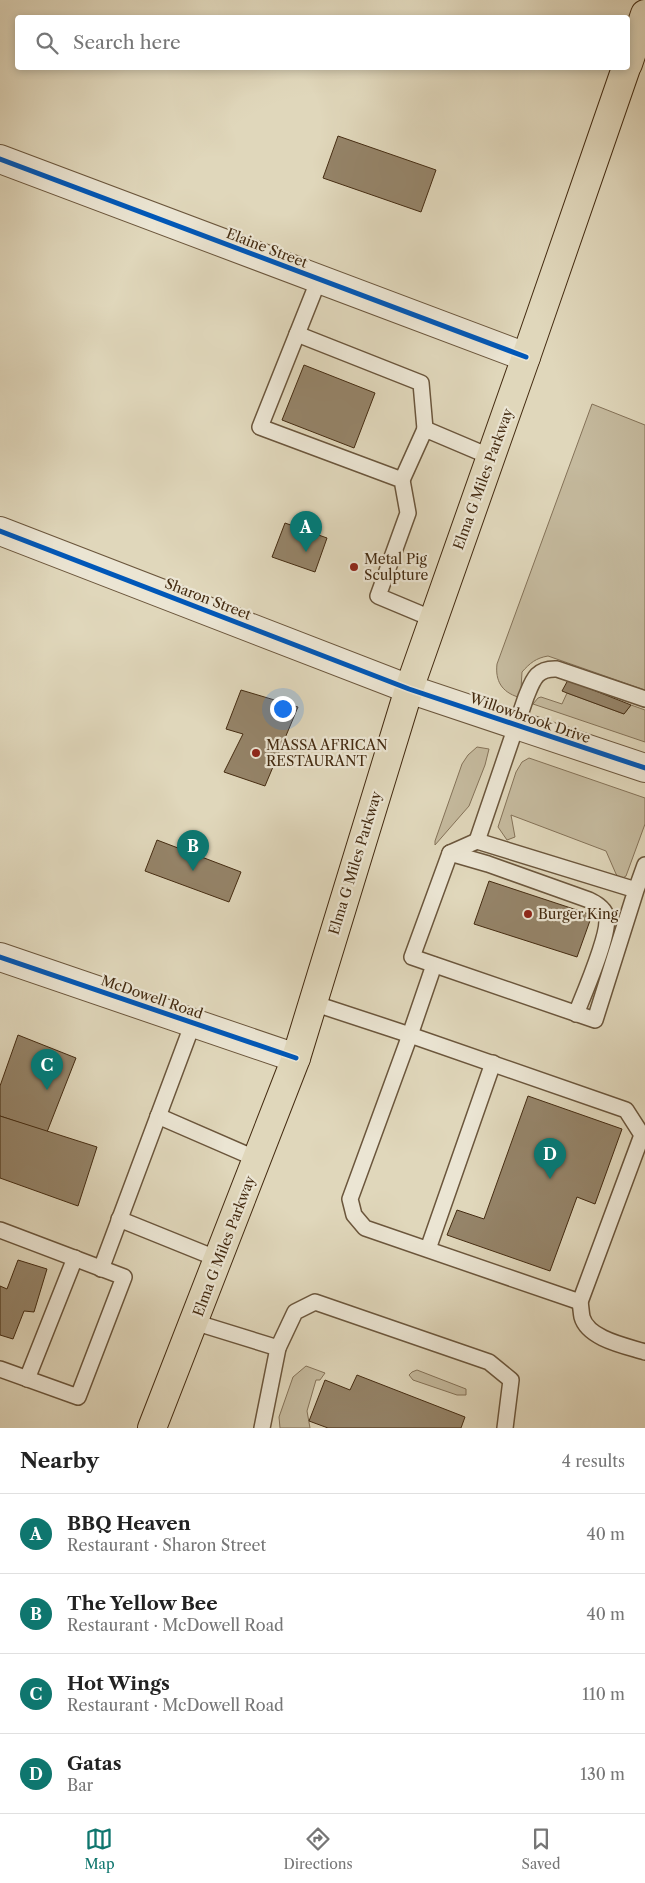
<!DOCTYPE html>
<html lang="en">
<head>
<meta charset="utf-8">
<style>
	:root { --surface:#fff; --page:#f2f2f2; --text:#222; --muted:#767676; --line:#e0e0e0; --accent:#0f766e }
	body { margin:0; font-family:"Libre Caslon Text",serif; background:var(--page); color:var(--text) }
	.you { position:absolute; left:282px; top:708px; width:18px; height:18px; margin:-12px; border:4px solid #fff; border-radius:50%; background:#1a73e8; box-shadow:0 0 0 8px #1a73e833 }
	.badge { display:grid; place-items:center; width:32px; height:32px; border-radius:50%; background:var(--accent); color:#fff; font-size:16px; font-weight:700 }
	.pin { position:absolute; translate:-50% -41px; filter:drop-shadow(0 1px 2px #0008) }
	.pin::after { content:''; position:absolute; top:26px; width:18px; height:15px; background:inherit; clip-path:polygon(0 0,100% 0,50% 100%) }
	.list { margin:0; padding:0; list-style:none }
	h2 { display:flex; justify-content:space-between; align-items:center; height:65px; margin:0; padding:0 20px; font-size:21px }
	h2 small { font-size:16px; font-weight:400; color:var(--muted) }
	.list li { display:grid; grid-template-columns:32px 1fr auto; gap:15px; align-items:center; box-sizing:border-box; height:80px; padding:0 20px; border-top:1px solid var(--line) }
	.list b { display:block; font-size:19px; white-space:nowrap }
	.list p { margin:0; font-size:16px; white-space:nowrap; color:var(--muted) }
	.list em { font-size:16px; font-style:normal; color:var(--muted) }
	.icon { flex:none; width:28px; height:28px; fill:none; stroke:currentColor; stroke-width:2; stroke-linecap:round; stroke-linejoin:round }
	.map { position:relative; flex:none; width:645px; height:1428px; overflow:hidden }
	.search { position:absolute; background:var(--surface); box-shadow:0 2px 8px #0003; left:15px; right:15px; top:15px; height:55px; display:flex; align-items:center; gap:12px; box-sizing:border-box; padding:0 18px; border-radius:5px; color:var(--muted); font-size:19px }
	.sheet { height:385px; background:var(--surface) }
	nav { display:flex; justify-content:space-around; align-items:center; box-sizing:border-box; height:70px; border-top:1px solid var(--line); background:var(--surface); font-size:14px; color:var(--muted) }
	nav a { display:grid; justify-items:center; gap:2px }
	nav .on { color:var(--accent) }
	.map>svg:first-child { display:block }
	.green { fill:#c5ba9e; stroke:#847258 }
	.building { fill:#958469; stroke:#442b11 }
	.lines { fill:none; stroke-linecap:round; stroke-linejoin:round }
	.service-casing { stroke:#6b563c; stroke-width:18 }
	.minor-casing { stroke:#6b563c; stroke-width:30 }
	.primary-casing { stroke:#442b11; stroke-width:30 }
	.service { stroke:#ebe5d3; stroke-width:15 }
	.minor { stroke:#ebe5d3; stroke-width:28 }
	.primary { stroke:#e0d7bb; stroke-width:28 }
	.cycleway-casing { stroke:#ebe5d3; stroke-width:8 }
	.cycleway { stroke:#0057b8; stroke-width:5 }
	.poi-dot { fill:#8f2418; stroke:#ebe5d3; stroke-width:2 }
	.labels { text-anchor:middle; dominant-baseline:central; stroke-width:4.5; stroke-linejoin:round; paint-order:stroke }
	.street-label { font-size:14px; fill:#442b11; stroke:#ebe5d3 }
	.poi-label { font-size:14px; fill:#442b11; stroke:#ebe5d3; text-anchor:start }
</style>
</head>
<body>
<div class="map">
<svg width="645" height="1428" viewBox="0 0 645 1428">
	<rect width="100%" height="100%" fill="#e0d7bb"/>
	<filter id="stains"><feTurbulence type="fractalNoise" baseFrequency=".004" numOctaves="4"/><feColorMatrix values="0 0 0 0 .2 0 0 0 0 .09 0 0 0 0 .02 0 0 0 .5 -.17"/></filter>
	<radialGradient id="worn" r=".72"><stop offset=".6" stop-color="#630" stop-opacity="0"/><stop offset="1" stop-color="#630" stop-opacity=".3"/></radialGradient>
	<!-- green -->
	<g class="green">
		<path d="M 592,404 L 645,425 L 645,690 L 548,656 C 536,658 530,663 522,672 L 521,689 L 518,697 C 502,692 495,681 497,664 Z"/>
		<path d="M 567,693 L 624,714 L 631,705 L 645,710 L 645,742 L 533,704 L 538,698 L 541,697 L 562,704 Z"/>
		<path d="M 477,747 L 489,749 L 485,765 L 469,806 L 435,845 L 435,841 L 462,764 L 468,755 Z"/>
		<path d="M 529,758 L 645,798 L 645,824 L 626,876 L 621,879 L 616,874 L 606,851 L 511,815 L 515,837 L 507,840 L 498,827 L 516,772 L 522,762 Z"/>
		<path d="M 306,1366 L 325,1373 L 320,1380 L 316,1380 L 307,1411 L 310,1428 L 280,1428 L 279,1417 L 293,1377 Z"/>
		<path d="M 417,1370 L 466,1389 L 466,1395 L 457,1395 L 413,1380 L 409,1375 L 412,1372 Z"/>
	</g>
	<!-- building -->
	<g class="building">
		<path d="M 338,136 L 436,170 L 421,212 L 323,178 Z"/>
		<path d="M 304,365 L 375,393 L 354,448 L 282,420 Z"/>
		<path d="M 285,523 L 327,538 L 315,572 L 272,557 Z"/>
		<path d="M 568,680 L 631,705 L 624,714 L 567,693 L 562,691 Z"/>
		<path d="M 241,690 L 298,707 L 265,786 L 224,772 L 243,734 L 226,729 Z"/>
		<path d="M 157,840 L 241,872 L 229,902 L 145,871 Z"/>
		<path d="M 489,881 L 592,915 L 577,957 L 474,924 Z"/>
		<path d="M 18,1035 L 76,1058 L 47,1132 L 0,1116 L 0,1086 Z"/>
		<path d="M 528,1096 L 622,1129 L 595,1204 L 577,1197 L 550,1271 L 447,1235 L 457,1210 L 484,1219 Z"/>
		<path d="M 0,1116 L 97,1147 L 78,1206 L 0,1178 Z"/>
		<path d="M 18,1260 L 47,1269 L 34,1312 L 24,1311 L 13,1339 L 0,1335 L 0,1286 L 7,1289 Z"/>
		<path d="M 357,1375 L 465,1417 L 461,1428 L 328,1428 L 309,1421 L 325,1380 L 350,1390 Z"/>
	</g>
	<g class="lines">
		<!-- service casing -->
		<g class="service-casing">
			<g id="service">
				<path d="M 319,279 L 260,427 L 402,480 L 408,513 L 378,596 L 433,619"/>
				<path d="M 297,334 L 421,383 L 425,429"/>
				<path d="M 402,480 L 425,429 L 491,457"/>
				<path d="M 477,841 L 526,697 C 533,680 536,668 557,669 L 645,699"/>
				<path d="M 450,853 L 488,864 L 589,900 C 595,903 603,907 606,915 C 612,930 583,996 576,1014"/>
				<path d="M 636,890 L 477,841 L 450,853 L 412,957 L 595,1020 L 636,890 L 645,865"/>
				<path d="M 313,1003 L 410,1035 L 434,965"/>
				<path d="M 410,1035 L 626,1110 L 642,1135 L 580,1302 L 365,1228 L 354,1215 L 350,1199 Z"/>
				<path d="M 158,1116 L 257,1159"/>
				<path d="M 119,1219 L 218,1259"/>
				<path d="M 0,1230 L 124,1277 L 78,1397 L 0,1369"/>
				<path d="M 428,1249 L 493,1063"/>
				<path d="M 101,1269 L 193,1023"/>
				<path d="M 580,1302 C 581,1307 581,1312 582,1317 C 588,1339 626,1346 645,1352"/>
				<path d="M 194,1322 L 278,1348"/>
				<path d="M 27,1379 L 75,1258"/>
				<path d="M 262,1428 L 278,1348 L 295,1312 L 315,1302 L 489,1362 L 511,1380 L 505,1428"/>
			</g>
		</g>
		<!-- minor casing -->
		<g class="minor-casing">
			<g id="minor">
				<path d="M 0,159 L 526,357"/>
				<path d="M 0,531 L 409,689 L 645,768"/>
				<path d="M 0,957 L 296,1058"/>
			</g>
		</g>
		<!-- primary casing -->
		<g class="primary-casing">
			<g id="primary">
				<path d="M 628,64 L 645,14"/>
				<path d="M 152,1428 L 296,1058 L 409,689 L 526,357 L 626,68"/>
			</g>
		</g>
		<!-- service -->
		<use href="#service" class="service"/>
		<!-- minor -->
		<use href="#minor" class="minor"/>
		<!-- primary -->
		<use href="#primary" class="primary"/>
		<!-- cycleway casing -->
		<g class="cycleway-casing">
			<g id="cycleway">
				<path d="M 0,159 L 526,357"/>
				<path d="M 0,531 L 409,689 L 645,768"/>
				<path d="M 0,957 L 296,1058"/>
			</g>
		</g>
		<!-- cycleway -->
		<use href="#cycleway" class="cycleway"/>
	</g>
	<!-- markers -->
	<g class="poi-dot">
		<circle cx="354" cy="567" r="5"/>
		<circle cx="256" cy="753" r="5"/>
		<circle cx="528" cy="914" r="5"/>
	</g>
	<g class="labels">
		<!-- street labels -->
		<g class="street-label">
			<text transform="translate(267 248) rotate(21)">Elaine Street</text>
			<text transform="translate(483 479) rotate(-70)">Elma G Miles Parkway</text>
			<text transform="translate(208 599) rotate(21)">Sharon Street</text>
			<text transform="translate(530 718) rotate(19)">Willowbrook Drive</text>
			<text transform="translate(355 863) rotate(-73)">Elma G Miles Parkway</text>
			<text transform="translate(152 997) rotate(19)">McDowell Road</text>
			<text transform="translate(224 1246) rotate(-69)">Elma G Miles Parkway</text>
		</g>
		<!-- poi labels -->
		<g class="poi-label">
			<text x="364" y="559">Metal Pig<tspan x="364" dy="16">Sculpture</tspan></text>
			<text x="266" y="745">MASSA AFRICAN<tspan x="266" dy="16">RESTAURANT</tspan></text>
			<text x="538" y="914">Burger King</text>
		</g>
	</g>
	<rect width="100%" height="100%" filter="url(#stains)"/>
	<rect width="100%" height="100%" fill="url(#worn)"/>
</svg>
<div class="you"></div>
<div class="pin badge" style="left:306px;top:552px">A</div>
<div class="pin badge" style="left:193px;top:871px">B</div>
<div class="pin badge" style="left:47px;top:1090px">C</div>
<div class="pin badge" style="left:550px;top:1179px">D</div>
<div class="search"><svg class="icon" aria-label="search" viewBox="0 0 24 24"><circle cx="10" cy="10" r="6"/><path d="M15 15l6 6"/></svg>Search here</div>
</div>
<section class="sheet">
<h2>Nearby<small>4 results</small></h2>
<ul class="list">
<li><span class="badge">A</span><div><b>BBQ Heaven</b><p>Restaurant · Sharon Street</p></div><em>40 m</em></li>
<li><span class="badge">B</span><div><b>The Yellow Bee</b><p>Restaurant · McDowell Road</p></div><em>40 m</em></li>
<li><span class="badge">C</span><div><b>Hot Wings</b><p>Restaurant · McDowell Road</p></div><em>110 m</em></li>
<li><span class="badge">D</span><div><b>Gatas</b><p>Bar</p></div><em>130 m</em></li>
</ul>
</section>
<nav>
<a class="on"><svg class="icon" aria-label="map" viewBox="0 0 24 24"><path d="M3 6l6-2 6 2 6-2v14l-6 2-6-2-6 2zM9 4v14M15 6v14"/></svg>Map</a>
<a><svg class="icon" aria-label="directions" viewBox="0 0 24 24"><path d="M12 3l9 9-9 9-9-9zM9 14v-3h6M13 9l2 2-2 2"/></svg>Directions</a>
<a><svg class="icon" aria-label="saved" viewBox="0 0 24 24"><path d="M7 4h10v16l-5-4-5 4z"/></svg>Saved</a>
</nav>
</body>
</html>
